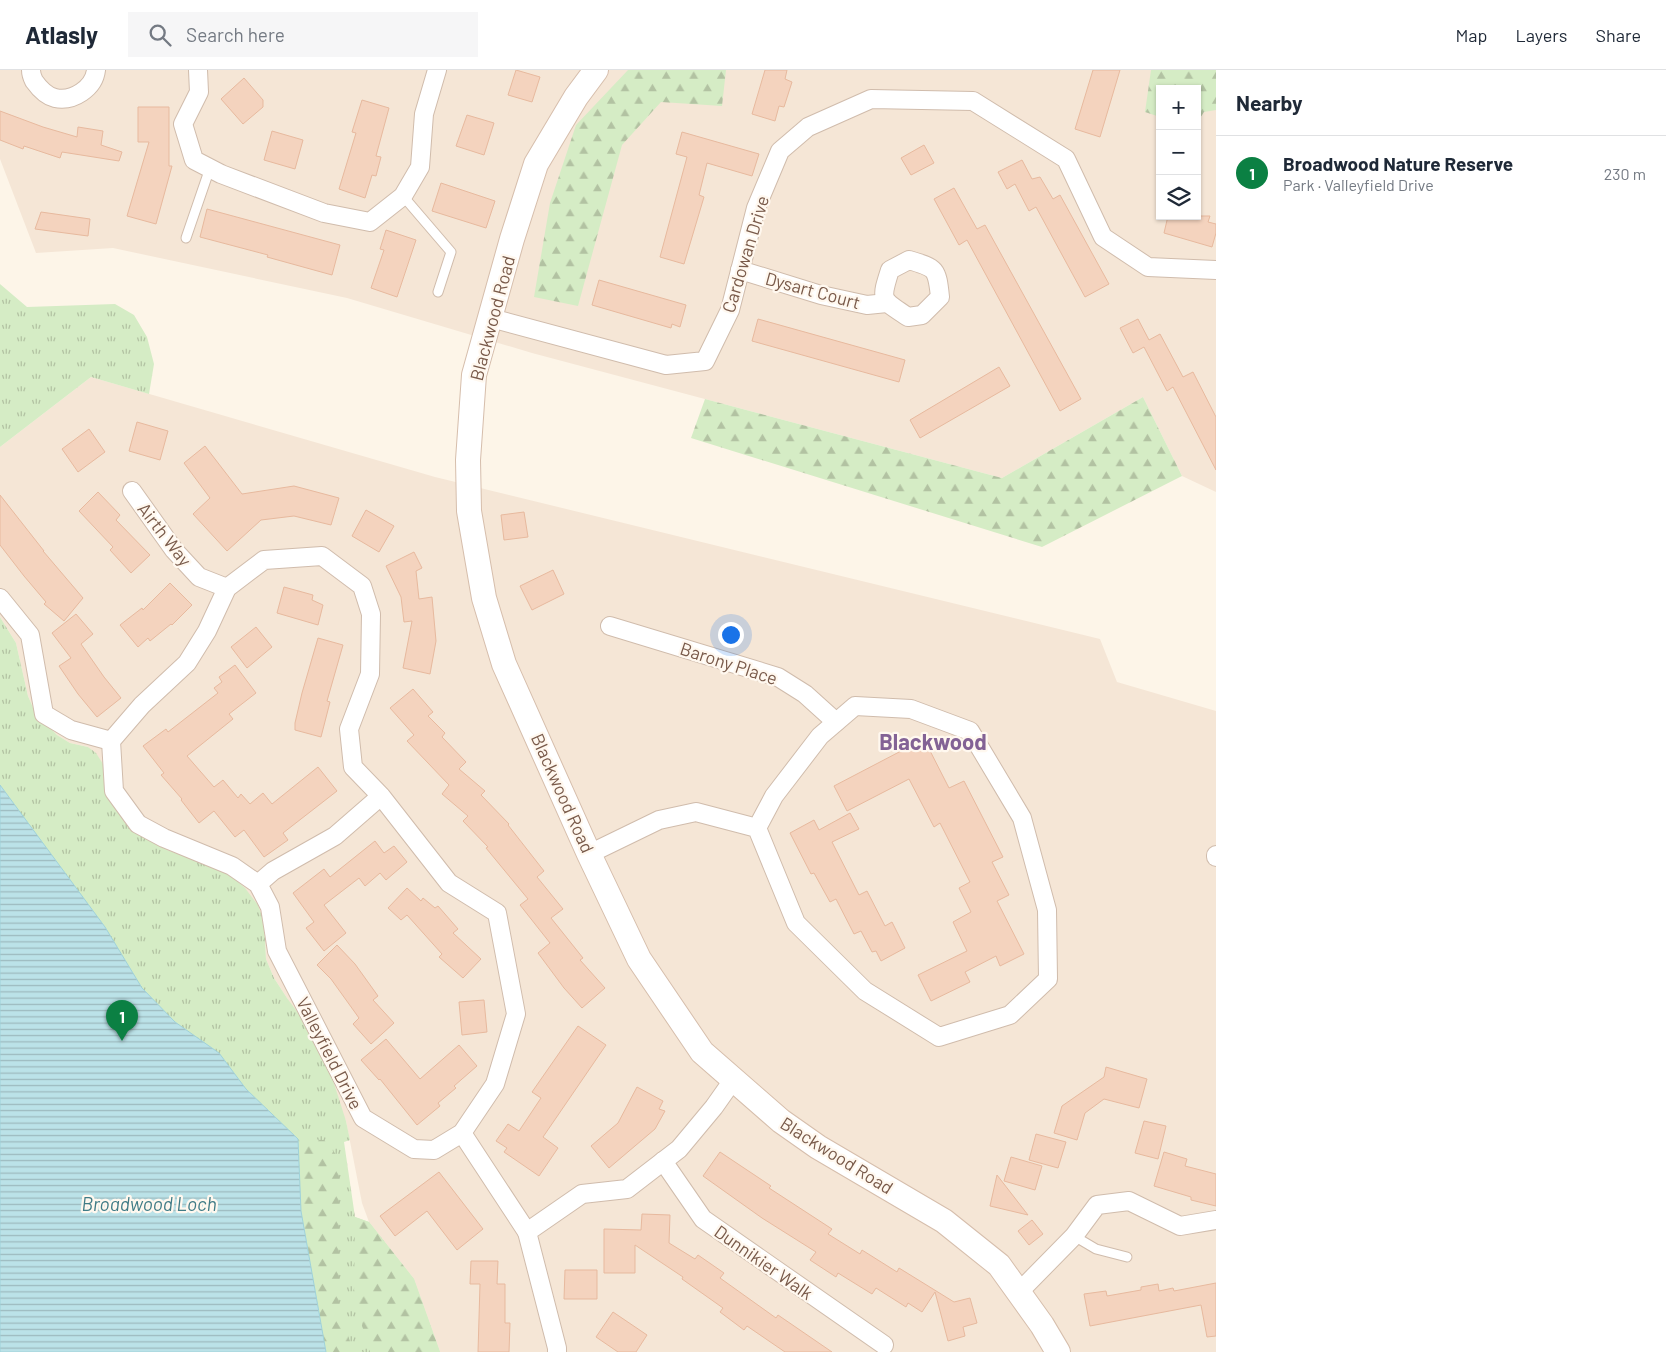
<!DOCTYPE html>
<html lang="en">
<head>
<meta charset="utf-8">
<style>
	:root { --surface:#fff; --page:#f6f6f7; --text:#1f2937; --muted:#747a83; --line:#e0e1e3; --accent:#0b8043 }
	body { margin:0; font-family:Barlow,sans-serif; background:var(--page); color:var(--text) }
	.controls { position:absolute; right:15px; top:15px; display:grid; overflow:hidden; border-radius:0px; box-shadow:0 1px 4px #0004 }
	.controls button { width:45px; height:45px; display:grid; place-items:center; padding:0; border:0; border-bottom:1px solid var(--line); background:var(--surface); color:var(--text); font:25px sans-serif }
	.you { position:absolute; left:730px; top:564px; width:18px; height:18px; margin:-12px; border:4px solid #fff; border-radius:50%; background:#1a73e8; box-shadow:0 0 0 8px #1a73e833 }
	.badge { display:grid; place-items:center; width:32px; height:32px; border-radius:50%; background:var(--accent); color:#fff; font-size:16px; font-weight:700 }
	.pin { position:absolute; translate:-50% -41px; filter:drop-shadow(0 1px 2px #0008) }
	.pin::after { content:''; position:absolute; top:26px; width:18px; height:15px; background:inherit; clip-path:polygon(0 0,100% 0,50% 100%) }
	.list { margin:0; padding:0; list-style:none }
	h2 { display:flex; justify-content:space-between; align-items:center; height:65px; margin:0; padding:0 20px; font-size:21px }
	h2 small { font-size:16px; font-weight:400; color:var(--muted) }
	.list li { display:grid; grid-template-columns:32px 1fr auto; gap:15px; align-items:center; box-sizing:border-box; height:75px; padding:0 20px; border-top:1px solid var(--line) }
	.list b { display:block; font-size:19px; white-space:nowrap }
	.list p { margin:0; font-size:16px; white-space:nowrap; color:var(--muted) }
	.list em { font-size:16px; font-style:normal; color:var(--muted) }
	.icon { flex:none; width:28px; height:28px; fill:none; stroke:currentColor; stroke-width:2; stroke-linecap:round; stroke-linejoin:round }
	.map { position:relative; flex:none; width:1216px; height:1282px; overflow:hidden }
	header { display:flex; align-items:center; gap:30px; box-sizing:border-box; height:70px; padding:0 25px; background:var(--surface); border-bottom:1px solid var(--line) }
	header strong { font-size:24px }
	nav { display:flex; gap:28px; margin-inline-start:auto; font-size:18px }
	.search { width:350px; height:45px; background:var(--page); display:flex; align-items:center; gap:12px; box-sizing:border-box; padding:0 18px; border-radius:0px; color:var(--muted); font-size:19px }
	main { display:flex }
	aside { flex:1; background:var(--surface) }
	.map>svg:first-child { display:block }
	.residential { fill:#f5e6d6; fill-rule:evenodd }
	.grass { fill:url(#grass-tufts) }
	.forest { fill:url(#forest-firs) }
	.water { fill:url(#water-rules); stroke:#a0d2da }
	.building { fill:#f4d3be; stroke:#e7b99e }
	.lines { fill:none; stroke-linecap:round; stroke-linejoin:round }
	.lane-casing { stroke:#d0bcac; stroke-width:11 }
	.street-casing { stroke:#d0bcac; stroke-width:20 }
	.secondary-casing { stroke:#d6beac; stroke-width:26 }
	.lane { stroke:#fff; stroke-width:9 }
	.street { stroke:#fff; stroke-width:18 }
	.secondary { stroke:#fff; stroke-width:24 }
	.labels { text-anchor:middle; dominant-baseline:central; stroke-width:4.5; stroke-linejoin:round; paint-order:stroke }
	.street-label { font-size:18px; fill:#795a4a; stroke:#fff8ef }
	.water-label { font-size:19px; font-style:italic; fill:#3f7b86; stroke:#fff8ef }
	.district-label { font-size:22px; font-weight:bold; fill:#836295; stroke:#fff8ef }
</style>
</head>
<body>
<header>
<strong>Atlasly</strong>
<div class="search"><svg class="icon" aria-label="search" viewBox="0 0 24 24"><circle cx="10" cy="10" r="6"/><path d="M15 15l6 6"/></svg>Search here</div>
<nav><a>Map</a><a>Layers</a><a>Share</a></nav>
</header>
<main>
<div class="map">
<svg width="1216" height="1282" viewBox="0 0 1216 1282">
	<defs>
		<pattern id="grass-tufts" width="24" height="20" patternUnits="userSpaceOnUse" patternTransform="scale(1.25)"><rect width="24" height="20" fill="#d5ecc5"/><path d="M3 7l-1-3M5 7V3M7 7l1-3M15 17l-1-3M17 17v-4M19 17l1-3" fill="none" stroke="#b2c2a2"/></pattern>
		<pattern id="forest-firs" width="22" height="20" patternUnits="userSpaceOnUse" patternTransform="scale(1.25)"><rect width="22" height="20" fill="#d5ecc5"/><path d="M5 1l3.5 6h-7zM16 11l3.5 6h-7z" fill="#b2c2a2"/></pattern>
		<pattern id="water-rules" width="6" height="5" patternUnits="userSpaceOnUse" patternTransform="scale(1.25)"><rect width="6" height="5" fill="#bbe2e8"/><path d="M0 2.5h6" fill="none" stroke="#9dbabe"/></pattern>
	</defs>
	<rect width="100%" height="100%" fill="#fdf5e8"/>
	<!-- residential -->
	<g class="residential">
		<path d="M 0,0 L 1216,0 L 1216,422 L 1182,406 L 1143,327 L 1002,408 L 532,283 L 347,228 L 113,178 L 36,183 L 0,89 ZM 1160,19 L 1197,19 L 1197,146 L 1160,146 Z"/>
		<path d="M 91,307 L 435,407 L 1100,569 L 1117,612 L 1216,641 L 1216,1282 L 440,1282 L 414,1209 L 369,1152 L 362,1133 L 346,1051 L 287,928 L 274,908 L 266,889 L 264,852 L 212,796 L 167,780 L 144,768 L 126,754 L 110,729 L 104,710 L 103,694 L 88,677 L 70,673 L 57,665 L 35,642 L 28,626 L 16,573 L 0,547 L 0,377 Z"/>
	</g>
	<!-- grass -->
	<g class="grass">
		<path d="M 0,214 L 27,237 L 115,234 L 134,245 L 147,267 L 154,294 L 149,324 L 91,307 L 0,377 Z"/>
		<path d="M 0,547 L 16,573 L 28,626 L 35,642 L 57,665 L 70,673 L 88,677 L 96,683 L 103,694 L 104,710 L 110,729 L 126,754 L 144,768 L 167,780 L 212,796 L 230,805 L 245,818 L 258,835 L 264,852 L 266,889 L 274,908 L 287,928 L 316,967 L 325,985 L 346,1051 L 350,1070 L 344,1072 L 355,1147 L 369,1152 L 414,1209 L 440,1282 L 0,1282 Z"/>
	</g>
	<!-- forest -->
	<g class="forest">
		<path d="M 628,0 L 726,0 L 722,36 L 661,32 L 622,75 L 578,236 L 534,227 L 550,133 L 576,55 Z"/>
		<path d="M 1151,0 L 1216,0 L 1216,40 L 1204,42 L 1197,53 L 1197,19 L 1160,19 L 1160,47 L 1145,42 Z"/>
		<path d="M 1143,327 L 1182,406 L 1042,477 L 691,368 L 705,329 L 1002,408 Z"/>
		<path d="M 298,1069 L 324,1070 L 339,1088 L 339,1234 L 353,1282 L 326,1282 L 301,1141 Z"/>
		<path d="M 355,1147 L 369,1152 L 414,1209 L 440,1282 L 370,1282 L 354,1227 Z"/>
	</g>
	<!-- water -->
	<path class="water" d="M 0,715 L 105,857 L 142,918 L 175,952 L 219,983 L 246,1019 L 298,1069 L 301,1141 L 326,1282 L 0,1282 Z"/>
	<!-- building -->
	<g class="building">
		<path d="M 516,0 L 540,7 L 532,32 L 508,25 Z"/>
		<path d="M 765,0 L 787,0 L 785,9 L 792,12 L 784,37 L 779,36 L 775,51 L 752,44 Z"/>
		<path d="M 1093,0 L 1120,0 L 1100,67 L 1075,59 Z"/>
		<path d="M 244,8 L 263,30 L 263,37 L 243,54 L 221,29 Z"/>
		<path d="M 362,30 L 389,38 L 376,86 L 381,87 L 376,106 L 372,105 L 365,128 L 339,119 L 356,63 L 352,62 Z"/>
		<path d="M 138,37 L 169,37 L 169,96 L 172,96 L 156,154 L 127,146 L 149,72 L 138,72 Z"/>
		<path d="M 0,41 L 43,57 L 77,67 L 78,57 L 103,61 L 101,75 L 122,82 L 119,91 L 62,82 L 60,88 L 24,76 L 23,79 L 0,70 Z"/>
		<path d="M 467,45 L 494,53 L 484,85 L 456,76 Z"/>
		<path d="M 272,61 L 303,70 L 295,99 L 264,90 Z"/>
		<path d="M 682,62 L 759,84 L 752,106 L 707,93 L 699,125 L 704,127 L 684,194 L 660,187 L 687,87 L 676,84 Z"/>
		<path d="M 924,75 L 934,93 L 911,105 L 901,88 Z"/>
		<path d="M 1022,90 L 1032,109 L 1040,107 L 1053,129 L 1060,125 L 1109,214 L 1085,227 L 1036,137 L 1029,141 L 1015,114 L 1007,119 L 998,102 Z"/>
		<path d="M 441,113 L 495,131 L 486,158 L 432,141 Z"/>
		<path d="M 954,118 L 977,159 L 985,155 L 1081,329 L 1060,341 L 967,170 L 959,175 L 934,129 Z"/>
		<path d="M 207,139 L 340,175 L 332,205 L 267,187 L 268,185 L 200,167 Z"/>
		<path d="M 41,142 L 90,149 L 88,166 L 35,159 Z"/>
		<path d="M 1168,146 L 1210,146 L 1208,152 L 1216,154 L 1216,163 L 1212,177 L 1164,163 Z"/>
		<path d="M 386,160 L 416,170 L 397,227 L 371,218 L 384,180 L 380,179 Z"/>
		<path d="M 599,210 L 686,235 L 680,257 L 672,254 L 671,258 L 592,235 Z"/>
		<path d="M 758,249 L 905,290 L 899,312 L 752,271 Z"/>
		<path d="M 1138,249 L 1149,270 L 1160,264 L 1183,307 L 1193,302 L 1216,347 L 1216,400 L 1173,317 L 1167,321 L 1144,277 L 1133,283 L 1120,258 Z"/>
		<path d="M 999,297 L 1010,316 L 920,368 L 910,350 Z"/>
		<path d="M 137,352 L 168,361 L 160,390 L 129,381 Z"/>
		<path d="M 89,359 L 105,382 L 78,402 L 62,379 Z"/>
		<path d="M 205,376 L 242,424 L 294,416 L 339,428 L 331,455 L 294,446 L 261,450 L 227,481 L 193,444 L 210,428 L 184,393 Z"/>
		<path d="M 98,422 L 120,445 L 116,450 L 150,485 L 131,503 L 110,480 L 113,477 L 79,441 Z"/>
		<path d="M 0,425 L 44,481 L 43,481 L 83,528 L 64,551 L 44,534 L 46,532 L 24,506 L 0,475 Z"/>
		<path d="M 366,440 L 394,456 L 379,482 L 352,466 Z"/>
		<path d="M 524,442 L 528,467 L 504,470 L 501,445 Z"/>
		<path d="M 414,482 L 422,498 L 416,501 L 419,529 L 432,527 L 436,571 L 430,604 L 403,598 L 412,551 L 404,552 L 401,527 L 386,496 Z"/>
		<path d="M 553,500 L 564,524 L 532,540 L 520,516 Z"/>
		<path d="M 170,513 L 192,535 L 172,555 L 171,554 L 150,571 L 148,568 L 138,577 L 120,555 L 142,538 L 143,540 Z"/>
		<path d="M 284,517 L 313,525 L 312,530 L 323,535 L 318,555 L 277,543 Z"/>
		<path d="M 76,544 L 93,564 L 81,574 L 104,607 L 121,628 L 97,647 L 78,624 L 59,596 L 71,588 L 52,563 Z"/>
		<path d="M 256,557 L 272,577 L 247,598 L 231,577 Z"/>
		<path d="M 318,568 L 343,575 L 327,631 L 330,632 L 321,667 L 295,660 L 295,653 L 302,623 Z"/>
		<path d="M 235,595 L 256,623 L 229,644 L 233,649 L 187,686 L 214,717 L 223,710 L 238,728 L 241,724 L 250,734 L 263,723 L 272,734 L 318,697 L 337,721 L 283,763 L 288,770 L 264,787 L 244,760 L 235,767 L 214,741 L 199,753 L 181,730 L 182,729 L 161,705 L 164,703 L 143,676 L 166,659 L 168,662 L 218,623 L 214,618 L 222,612 L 219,607 Z"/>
		<path d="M 413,619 L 433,642 L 428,646 L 445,663 L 442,667 L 466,692 L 459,699 L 485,721 L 481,725 L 509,754 L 508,755 L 544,801 L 537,807 L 563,839 L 551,848 L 583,888 L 580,890 L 605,918 L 582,938 L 564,918 L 538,883 L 550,873 L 520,835 L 528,829 L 486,778 L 488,777 L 463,751 L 468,746 L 442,724 L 449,715 L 407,671 L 414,665 L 390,638 Z"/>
		<path d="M 924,669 L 949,718 L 964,711 L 1003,787 L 992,792 L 1009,825 L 997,831 L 1024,884 L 1000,896 L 996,886 L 965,902 L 970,912 L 931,931 L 918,905 L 967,881 L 953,852 L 971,842 L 959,818 L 970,812 L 940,753 L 934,757 L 909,709 L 847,741 L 834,716 Z"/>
		<path d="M 850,743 L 859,759 L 832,772 L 859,825 L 867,821 L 885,856 L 892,852 L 905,878 L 881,891 L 876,881 L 872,882 L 861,861 L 854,864 L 836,829 L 830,832 L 814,803 L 811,804 L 790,763 L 814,750 L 819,760 Z"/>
		<path d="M 375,771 L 384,783 L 394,776 L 407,792 L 386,810 L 380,803 L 365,816 L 359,808 L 324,835 L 346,863 L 324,881 L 306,858 L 314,852 L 293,823 L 324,799 L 330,807 Z"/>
		<path d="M 407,818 L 421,831 L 423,828 L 435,838 L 438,836 L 458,859 L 453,863 L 481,889 L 463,908 L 439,887 L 442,884 L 407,845 L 401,850 L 388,838 Z"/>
		<path d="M 337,875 L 355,894 L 378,926 L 373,930 L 394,953 L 371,974 L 353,954 L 359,948 L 331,909 L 317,895 Z"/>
		<path d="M 484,930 L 487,962 L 462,965 L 459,932 Z"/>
		<path d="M 578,956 L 606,975 L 543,1067 L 558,1078 L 539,1106 L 504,1082 L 507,1078 L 496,1071 L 508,1054 L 519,1061 L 541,1028 L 532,1022 Z"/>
		<path d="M 386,969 L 420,1009 L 459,975 L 477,996 L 454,1016 L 456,1018 L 438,1033 L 440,1036 L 417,1055 L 380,1009 L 379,1010 L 361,990 Z"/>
		<path d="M 1106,997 L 1147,1009 L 1139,1038 L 1104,1029 L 1085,1043 L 1077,1070 L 1054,1063 L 1062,1036 L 1104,1007 Z"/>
		<path d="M 637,1017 L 663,1031 L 659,1039 L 665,1041 L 655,1059 L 609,1098 L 591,1076 L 618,1053 Z"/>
		<path d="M 1144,1051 L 1166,1056 L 1158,1089 L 1135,1083 Z"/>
		<path d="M 1036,1064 L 1066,1072 L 1058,1098 L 1029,1090 Z"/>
		<path d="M 720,1082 L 771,1116 L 769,1118 L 832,1159 L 828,1164 L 860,1184 L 862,1180 L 897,1202 L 899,1198 L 954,1232 L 970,1228 L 977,1253 L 963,1257 L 965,1266 L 948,1271 L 935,1222 L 922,1242 L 908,1233 L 906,1237 L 876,1218 L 872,1224 L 838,1203 L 836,1207 L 810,1190 L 816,1182 L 762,1148 L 703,1106 Z"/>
		<path d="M 1164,1082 L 1187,1089 L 1185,1096 L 1216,1104 L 1216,1136 L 1191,1130 L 1191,1127 L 1154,1116 Z"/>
		<path d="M 1011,1087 L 1042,1096 L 1035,1120 L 1004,1111 Z"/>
		<path d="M 439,1102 L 483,1159 L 457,1180 L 427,1141 L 395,1166 L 380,1146 Z"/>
		<path d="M 997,1105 L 1028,1145 L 990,1136 Z"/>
		<path d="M 642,1144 L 670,1145 L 669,1173 L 695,1189 L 698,1185 L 724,1203 L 720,1208 L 776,1248 L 778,1245 L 832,1282 L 785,1282 L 747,1256 L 744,1260 L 720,1242 L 723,1238 L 682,1209 L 683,1207 L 635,1175 L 635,1203 L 604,1203 L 604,1159 L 641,1160 Z"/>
		<path d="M 1032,1150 L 1043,1164 L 1029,1175 L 1018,1161 Z"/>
		<path d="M 471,1191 L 498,1191 L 497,1214 L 505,1214 L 505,1253 L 510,1253 L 509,1282 L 478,1282 L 480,1214 L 470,1214 Z"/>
		<path d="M 565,1200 L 597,1200 L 597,1229 L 564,1229 Z"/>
		<path d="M 1216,1213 L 1216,1266 L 1207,1267 L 1201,1235 L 1090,1256 L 1084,1224 L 1106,1221 L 1107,1226 L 1141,1220 L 1141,1217 L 1158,1214 L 1159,1221 L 1173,1218 L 1174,1221 Z"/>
		<path d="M 613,1242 L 647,1265 L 636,1282 L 618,1282 L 596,1267 Z"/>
	</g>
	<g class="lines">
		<!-- lane casing -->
		<g class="lane-casing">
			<g id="lane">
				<path d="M 403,126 L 451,182 L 438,222"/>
				<path d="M 186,168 L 210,98"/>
				<path d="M 1074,1166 L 1096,1179 L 1127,1187"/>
			</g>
		</g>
		<!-- street casing -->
		<g class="street-casing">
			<g id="street">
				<path d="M 31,0 C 31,5 32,7 34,11 C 39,18 46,26 55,28 C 73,32 94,18 96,0"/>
				<path d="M 198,0 L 199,22 L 183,54 L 194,90 L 221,104 L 324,143 L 370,152 L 403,126 L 420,97 L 424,44 L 437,0"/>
				<path d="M 909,190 C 936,198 937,198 940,227 L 922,245 L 908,247 C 881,229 880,231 890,200 Z"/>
				<path d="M 740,200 L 821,225 L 867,235 L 887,233"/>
				<path d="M 491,248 L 666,295 L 705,291 L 730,240 L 756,138 L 780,81 L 808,57 L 871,29 L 973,31 L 1066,89 L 1103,167 L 1148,197 L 1216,200"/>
				<path d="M 132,421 L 174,480 L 199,507 L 227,518"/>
				<path d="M 0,528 L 30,565 L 44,644 L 71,660 L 111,671"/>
				<path d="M 610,556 L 778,607 L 805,624 L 836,652"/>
				<path d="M 589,784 L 659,750 L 696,742 L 757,758 L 796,853 L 865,921 L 939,967 L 1010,945 L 1048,909 L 1047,840 L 1022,748 L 970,661 L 911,639 L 855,636 L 820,666 L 774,726 L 757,758"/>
				<path d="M 1216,785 L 1216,787"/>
				<path d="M 258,814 L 270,837 L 277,881 L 363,1048 L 414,1079 L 434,1080 L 462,1063 L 495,1014 L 516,944 L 497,843 L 449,813 L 381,726 L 353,697 L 349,659 L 370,604 L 371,544 L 362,516 L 322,486 L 264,490 L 227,518 L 207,561 L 187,593 L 142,635 L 111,671 L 114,721 L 138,754 L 164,768 L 232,796 L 258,814 L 273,801 L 335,766 L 381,726"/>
				<path d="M 462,1063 L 527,1162"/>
				<path d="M 663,1091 L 703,1149 L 884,1275"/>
				<path d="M 1019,1222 L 1074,1166 L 1097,1135 L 1129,1131 L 1180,1156 L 1216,1150"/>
				<path d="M 557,1282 L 557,1278 L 527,1162 L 582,1124 L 627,1119 L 679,1079 L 714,1037 L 733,1010"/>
			</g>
		</g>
		<!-- secondary casing -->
		<g class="secondary-casing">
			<path id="secondary" d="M 596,0 L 576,27 L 536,94 L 512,169 L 474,305 L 468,390 L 469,441 L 484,528 L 504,594 L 589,784 L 639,889 L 702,982 L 781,1051 L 818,1077 L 944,1151 L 999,1195 L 1042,1255 L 1058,1282"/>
		</g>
		<!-- lane -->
		<use href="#lane" class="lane"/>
		<!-- street -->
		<use href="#street" class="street"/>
		<!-- secondary -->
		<use href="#secondary" class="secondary"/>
	</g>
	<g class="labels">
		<!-- street labels -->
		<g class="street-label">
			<text transform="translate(745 184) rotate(-73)">Cardowan Drive</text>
			<text transform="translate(813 220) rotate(15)">Dysart Court</text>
			<text transform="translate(492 248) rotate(-75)">Blackwood Road</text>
			<text transform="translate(165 464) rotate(52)">Airth Way</text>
			<text transform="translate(729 593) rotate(18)">Barony Place</text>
			<text transform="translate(563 723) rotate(66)">Blackwood Road</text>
			<text transform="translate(330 983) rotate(63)">Valleyfield Drive</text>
			<text transform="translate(837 1085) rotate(32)">Blackwood Road</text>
			<text transform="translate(764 1192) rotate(35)">Dunnikier Walk</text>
		</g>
		<!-- water labels -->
		<g class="water-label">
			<text x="149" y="1133">Broadwood Loch</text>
		</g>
		<!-- district labels -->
		<g class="district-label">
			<text x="933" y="671">Blackwood</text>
		</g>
	</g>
</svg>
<div class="controls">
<button>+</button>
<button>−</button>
<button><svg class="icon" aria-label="layers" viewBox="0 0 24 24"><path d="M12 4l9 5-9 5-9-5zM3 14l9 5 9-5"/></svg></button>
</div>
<div class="you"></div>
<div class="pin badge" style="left:122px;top:971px">1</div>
</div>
<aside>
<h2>Nearby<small></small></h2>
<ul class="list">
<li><span class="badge">1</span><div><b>Broadwood Nature Reserve</b><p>Park · Valleyfield Drive</p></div><em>230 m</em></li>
</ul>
</aside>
</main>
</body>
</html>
